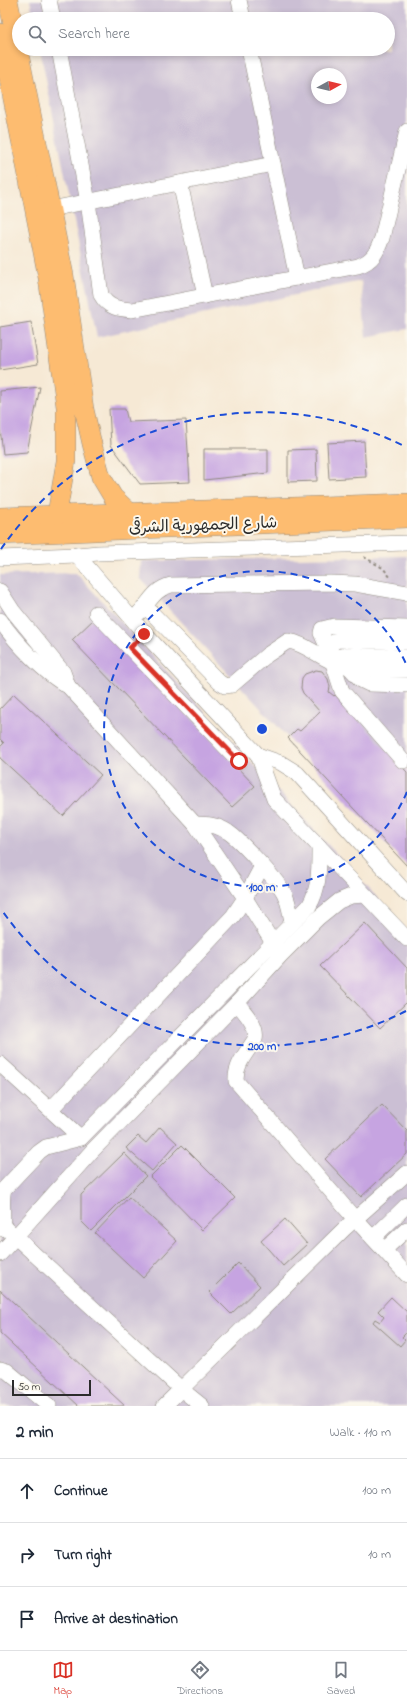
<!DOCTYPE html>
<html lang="en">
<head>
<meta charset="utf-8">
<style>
	:root { --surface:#fff; --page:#f2f2f3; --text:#1f2937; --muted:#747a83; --line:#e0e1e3; --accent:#d93025 }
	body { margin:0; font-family:"Indie Flower","Playpen Sans Arabic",sans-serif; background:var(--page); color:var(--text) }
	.compass { position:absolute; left:311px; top:68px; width:36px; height:36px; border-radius:50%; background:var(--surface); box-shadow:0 2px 6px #0003; rotate:82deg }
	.scale { position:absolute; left:12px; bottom:10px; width:79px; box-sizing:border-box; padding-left:4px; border:2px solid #2b2b2b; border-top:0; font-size:11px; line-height:14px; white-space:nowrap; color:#2b2b2b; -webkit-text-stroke:3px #fbf7ec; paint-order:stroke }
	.stop { position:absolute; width:12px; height:12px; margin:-9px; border:3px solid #d93025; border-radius:50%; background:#fff }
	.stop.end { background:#d93025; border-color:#fff; box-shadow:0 1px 4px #0008 }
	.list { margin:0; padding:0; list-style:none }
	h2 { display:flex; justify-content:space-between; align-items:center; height:52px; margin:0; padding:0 16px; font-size:17px }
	h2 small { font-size:13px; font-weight:400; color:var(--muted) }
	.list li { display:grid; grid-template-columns:26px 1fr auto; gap:12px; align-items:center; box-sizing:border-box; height:64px; padding:0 16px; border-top:1px solid var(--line) }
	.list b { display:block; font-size:15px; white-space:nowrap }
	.list em { font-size:13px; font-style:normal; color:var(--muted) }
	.icon { flex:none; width:22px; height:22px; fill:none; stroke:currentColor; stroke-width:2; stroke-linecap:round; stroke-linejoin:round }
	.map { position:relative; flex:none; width:407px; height:1406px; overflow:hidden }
	.search { position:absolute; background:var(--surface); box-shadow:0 2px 6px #0003; left:12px; right:12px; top:12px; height:44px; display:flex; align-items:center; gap:10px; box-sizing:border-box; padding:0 14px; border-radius:22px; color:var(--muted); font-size:15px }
	.sheet { height:244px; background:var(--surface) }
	nav { display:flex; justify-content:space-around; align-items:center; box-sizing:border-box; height:56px; border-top:1px solid var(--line); background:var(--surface); font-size:11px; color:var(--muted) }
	nav a { display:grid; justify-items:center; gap:2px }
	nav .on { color:var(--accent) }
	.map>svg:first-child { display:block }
	.industrial { fill:#cbbfd4; fill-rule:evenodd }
	.building { fill:#c6a4e1 }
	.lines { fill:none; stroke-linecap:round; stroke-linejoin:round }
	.minor-casing { stroke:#908a80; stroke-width:16 }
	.major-casing { stroke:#908a80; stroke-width:20 }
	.path { stroke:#908a80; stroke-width:2; stroke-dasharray:3 3; stroke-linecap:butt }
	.minor { stroke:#fff; stroke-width:15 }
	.major { stroke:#fdbc70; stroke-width:19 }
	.route { stroke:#d93025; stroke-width:5 }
	.ring { fill:none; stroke:#1d4ed8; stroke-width:2; stroke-dasharray:7 5 }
	.labels { text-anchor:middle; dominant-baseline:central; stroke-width:4; stroke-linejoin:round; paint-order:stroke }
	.street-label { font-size:16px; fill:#2b2b2b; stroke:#fbf7ec }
	.centre { fill:#1d4ed8; stroke:#fbf7ec; stroke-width:2 }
	.ring-label { font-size:12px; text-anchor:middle; font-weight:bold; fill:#1d4ed8; stroke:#fbf7ec; stroke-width:4; stroke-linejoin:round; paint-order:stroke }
</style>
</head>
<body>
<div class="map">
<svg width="407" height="1406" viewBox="0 0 407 1406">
	<rect width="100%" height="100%" fill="#fbf7ec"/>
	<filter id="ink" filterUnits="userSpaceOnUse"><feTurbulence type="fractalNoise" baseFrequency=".025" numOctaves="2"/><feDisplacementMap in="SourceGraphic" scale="8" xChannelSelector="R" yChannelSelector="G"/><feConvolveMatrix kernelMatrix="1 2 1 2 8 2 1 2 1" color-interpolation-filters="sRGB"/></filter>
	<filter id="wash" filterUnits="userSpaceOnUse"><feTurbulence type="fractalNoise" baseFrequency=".012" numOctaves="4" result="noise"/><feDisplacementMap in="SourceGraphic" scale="16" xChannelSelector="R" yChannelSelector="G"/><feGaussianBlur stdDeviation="0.9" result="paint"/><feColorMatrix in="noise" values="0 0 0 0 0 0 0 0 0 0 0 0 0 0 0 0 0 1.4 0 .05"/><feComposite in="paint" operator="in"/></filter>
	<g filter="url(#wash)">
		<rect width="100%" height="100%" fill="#f6e9d5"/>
		<!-- industrial -->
		<g class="industrial">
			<path d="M 30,0 L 407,0 L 407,329 L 366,337 L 361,281 L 97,337 L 40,49 L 388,49 L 388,19 L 34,19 ZM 317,74 L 341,74 L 341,98 L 317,98 Z"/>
			<path d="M 407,556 L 407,866 L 140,578 L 141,561 Z"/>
			<path d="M 76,573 L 407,930 L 407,1406 L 0,1406 L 0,575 Z"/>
		</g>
		<g id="blocks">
			<!-- building -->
			<g class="building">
				<path d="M 31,322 L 38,364 L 0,370 L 0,327 Z"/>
				<path d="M 40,387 L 27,452 L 3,454 L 0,428 L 0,391 Z"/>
				<path d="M 109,409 L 125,409 L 128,422 L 186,420 L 190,482 L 140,484 L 111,445 Z"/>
				<path d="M 364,441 L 366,477 L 329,479 L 327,443 Z"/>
				<path d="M 204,449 L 268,449 L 268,473 L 204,480 Z"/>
				<path d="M 316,449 L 317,481 L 288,482 L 288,450 Z"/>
				<path d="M 95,618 L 255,786 L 232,807 L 72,640 Z"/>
				<path d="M 316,670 L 322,671 L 328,679 L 330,687 L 329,692 L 334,696 L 335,695 L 407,772 L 407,866 L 288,738 L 297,729 L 300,731 L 320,712 L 303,693 L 301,688 L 302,678 L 305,674 Z"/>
				<path d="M 14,694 L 101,775 L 63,816 L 0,758 L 0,747 L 4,743 L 0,739 L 0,709 Z"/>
				<path d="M 365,923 L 407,968 L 407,1002 L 380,1028 L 320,966 Z"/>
				<path d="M 382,1105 L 407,1131 L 407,1154 L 361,1197 L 325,1159 Z"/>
				<path d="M 160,1127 L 177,1143 L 152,1171 L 126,1148 L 138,1136 L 146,1143 Z"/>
				<path d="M 182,1145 L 235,1198 L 202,1230 L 150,1177 Z"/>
				<path d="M 124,1153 L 146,1176 L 91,1231 L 81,1221 L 81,1195 Z"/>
				<path d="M 129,1197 L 177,1241 L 143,1278 L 95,1233 Z"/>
				<path d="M 285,1219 L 307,1244 L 283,1266 L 261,1241 Z"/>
				<path d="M 238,1263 L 260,1286 L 231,1314 L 209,1292 Z"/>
				<path d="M 0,1290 L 125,1406 L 79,1406 L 0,1333 Z"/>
				<path d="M 391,1297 L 407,1312 L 407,1332 L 402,1337 L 405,1340 L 400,1346 L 373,1322 L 375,1319 L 380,1322 L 384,1317 L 378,1311 Z"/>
			</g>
		</g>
	</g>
	<g filter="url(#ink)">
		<use href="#blocks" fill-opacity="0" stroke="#908a80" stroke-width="1"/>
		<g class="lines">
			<!-- minor casing -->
			<g class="minor-casing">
				<g id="minor">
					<path d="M 49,0 L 53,19"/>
					<path d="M 239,0 L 243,19"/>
					<path d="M 59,49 L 88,202 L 101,295 C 108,308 119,309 132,310 L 358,266 C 373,261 377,252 382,238 L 407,131"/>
					<path d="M 249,49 L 297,278"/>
					<path d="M 180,183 L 205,296"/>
					<path d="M 51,209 L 273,164"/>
					<path d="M 77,555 L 145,634 L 258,755 L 274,799 L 407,939"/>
					<path d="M 0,558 L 77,555 L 98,553 L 407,543"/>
					<path d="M 0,591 L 13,611 L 63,672 L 68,686"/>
					<path d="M 145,606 L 219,682 L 225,686 L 232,685 L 267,655 L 288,641 C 304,643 318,656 333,662 C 357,671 382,670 407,670"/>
					<path d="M 96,613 L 239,761"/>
					<path d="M 139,613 C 151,601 153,590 171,585 L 330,583 L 355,584 L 407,593"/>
					<path d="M 0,620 C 14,641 46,675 68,686 L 195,824 L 245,898 L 278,951"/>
					<path d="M 329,651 L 321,633 L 322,629 L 334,626 L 407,628"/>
					<path d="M 333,662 L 340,656 L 345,655 L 407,657"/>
					<path d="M 348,666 L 361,680 L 369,684 L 407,685"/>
					<path d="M 258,755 L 281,763 L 297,773 L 407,894"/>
					<path d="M 403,761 L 342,691 L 329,651 L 332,643 L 338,640 L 407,642"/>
					<path d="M 195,824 C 207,824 218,825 228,832 C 239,839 278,881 284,893 C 289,902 290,912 292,922"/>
					<path d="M 237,1003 C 245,1013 258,1026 255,1039 C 247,1053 235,1064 236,1081 L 355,1219 L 407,1275"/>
					<path d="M 0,1064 L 81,1138"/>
					<path d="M 51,1109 L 233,916 L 245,898 L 262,866"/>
					<path d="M 0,1229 C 6,1221 0,1202 4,1189 L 39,1152 L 46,1147 L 81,1138 L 309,906 C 320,888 319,867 319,846"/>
					<path d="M 7,1229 L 181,1389 L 202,1406"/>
					<path d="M 373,1238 L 407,1205"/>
					<path d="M 384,1250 L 407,1229"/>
					<path d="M 0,1254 L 92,1151 L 237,1003 L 281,955 L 318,918 L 339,901 L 351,896 L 365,895"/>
					<path d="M 0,1369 L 7,1371 L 49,1406"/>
					<path d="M 164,1406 L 344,1229 L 407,1173"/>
				</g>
			</g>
			<!-- major casing -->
			<g class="major-casing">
				<g id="major">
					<path d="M 8,0 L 64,275 L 84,409 L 92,444 L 101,477 L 113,497 L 129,512 L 133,529"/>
					<path d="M 0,33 L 48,278 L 66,407 L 66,461 L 57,514"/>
					<path d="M 0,517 L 407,503"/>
					<path d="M 0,535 L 407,518"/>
				</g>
			</g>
			<!-- path -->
			<path class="path" d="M 364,557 L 383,568 L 391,578"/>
			<!-- minor -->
			<use href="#minor" class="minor"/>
			<!-- major -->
			<use href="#major" class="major"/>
		</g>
	</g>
	<g class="lines" filter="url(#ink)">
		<!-- route -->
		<path class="route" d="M 144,634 L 130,648 L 239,761"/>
	</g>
	<!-- distance rings -->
	<g class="ring">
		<path d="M407 792A158 158 0 1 1 407 666"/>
		<path d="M406 1011A317 317 0 0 1 1 909M1 549A317 317 0 0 1 406 447"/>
	</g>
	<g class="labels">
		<!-- street labels -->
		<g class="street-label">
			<text transform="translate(203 526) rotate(-2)">شارع الجمهورية الشرقى</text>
		</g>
	</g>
	<circle cx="262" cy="729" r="6" class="centre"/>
	<g class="ring-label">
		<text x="262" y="891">100 m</text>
		<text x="262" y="1050">200 m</text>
	</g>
</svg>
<svg class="compass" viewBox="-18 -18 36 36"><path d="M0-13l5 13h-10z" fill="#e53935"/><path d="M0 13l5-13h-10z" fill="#747a83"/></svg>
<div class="scale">50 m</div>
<div class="stop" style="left:239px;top:761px"></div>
<div class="stop end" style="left:144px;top:634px"></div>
<div class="search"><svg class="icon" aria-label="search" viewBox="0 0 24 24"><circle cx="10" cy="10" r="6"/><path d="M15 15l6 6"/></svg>Search here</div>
</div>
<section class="sheet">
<h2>2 min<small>Walk · 110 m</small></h2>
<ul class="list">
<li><svg class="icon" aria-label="ahead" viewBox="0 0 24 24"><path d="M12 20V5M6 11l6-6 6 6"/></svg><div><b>Continue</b></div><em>100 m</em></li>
<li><svg class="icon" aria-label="right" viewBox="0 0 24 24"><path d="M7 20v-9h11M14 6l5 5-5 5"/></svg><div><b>Turn right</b></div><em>10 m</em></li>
<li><svg class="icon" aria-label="arrive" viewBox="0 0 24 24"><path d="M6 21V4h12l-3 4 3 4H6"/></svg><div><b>Arrive at destination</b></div></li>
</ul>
</section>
<nav>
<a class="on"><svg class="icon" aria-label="map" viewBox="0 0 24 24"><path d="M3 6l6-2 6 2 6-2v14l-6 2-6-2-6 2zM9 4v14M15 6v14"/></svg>Map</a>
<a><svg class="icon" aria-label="directions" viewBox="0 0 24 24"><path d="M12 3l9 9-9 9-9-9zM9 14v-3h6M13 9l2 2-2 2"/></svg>Directions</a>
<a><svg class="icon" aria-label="saved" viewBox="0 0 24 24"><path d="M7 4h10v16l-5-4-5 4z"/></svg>Saved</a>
</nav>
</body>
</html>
